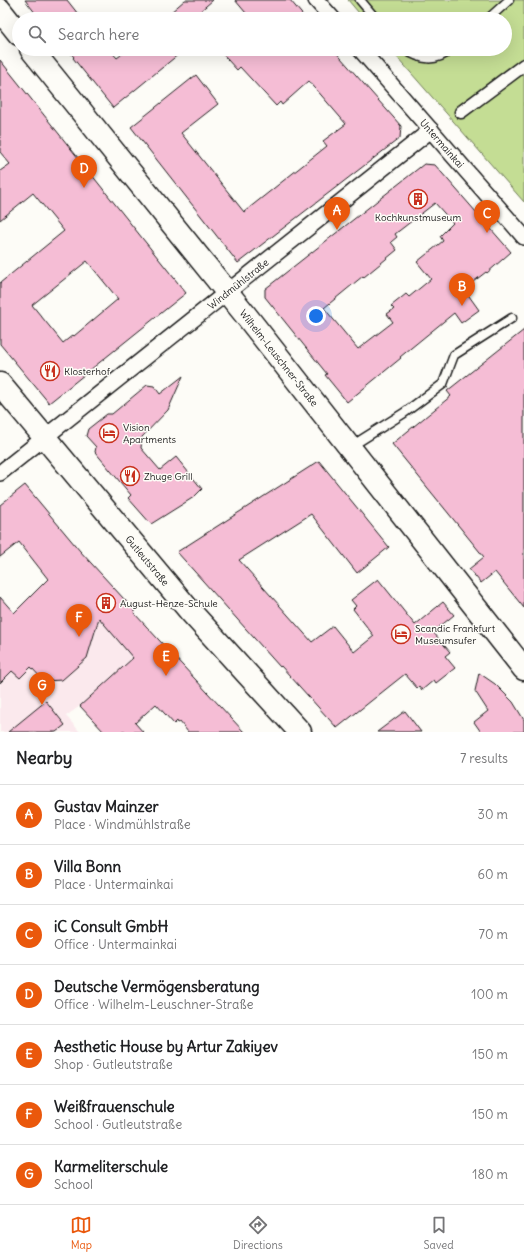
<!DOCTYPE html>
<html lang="en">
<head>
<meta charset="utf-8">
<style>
	:root { --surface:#fff; --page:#f2f2f2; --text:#202124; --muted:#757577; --line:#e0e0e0; --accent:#ea580c }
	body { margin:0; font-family:Delius,sans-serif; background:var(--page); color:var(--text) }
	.you { position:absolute; left:316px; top:316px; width:14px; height:14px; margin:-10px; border:3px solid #fff; border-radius:50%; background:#1a73e8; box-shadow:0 0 0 6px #1a73e833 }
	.badge { display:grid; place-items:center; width:26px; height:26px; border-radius:50%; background:var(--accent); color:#fff; font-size:13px; font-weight:700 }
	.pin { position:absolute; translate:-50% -33px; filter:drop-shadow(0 1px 2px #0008) }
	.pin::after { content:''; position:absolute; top:21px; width:14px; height:12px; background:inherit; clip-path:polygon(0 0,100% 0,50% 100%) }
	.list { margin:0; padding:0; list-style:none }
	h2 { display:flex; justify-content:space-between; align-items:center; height:52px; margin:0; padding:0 16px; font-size:17px }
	h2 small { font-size:13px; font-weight:400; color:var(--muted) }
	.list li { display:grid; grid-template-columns:26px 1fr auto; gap:12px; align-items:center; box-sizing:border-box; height:60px; padding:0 16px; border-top:1px solid var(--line) }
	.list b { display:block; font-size:15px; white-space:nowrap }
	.list p { margin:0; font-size:13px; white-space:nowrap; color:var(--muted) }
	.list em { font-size:13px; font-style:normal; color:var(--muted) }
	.icon { flex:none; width:22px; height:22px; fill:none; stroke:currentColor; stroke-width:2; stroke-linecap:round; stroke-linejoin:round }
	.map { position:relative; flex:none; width:524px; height:732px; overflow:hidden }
	.search { position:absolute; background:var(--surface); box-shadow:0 4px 16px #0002; left:12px; right:12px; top:12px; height:44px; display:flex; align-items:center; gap:10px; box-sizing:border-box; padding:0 14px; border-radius:22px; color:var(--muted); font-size:15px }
	.sheet { height:472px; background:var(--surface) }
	nav { display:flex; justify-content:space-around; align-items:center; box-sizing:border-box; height:56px; border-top:1px solid var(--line); background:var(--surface); font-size:11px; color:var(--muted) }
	nav a { display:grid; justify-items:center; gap:2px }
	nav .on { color:var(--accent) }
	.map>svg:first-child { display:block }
	.built { fill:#fbe9ed }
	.green { fill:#c4dd94; stroke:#707c58 }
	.building { fill:#f5bdd5; stroke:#1c1c1c; fill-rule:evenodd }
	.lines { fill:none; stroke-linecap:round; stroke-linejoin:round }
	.service-casing { stroke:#1c1c1c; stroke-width:11 }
	.pedestrian-casing { stroke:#1c1c1c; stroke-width:15 }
	.minor-casing { stroke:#1c1c1c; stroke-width:18 }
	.secondary-casing { stroke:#1c1c1c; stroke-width:25 }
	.service { stroke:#fdfcf7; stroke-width:8 }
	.pedestrian { stroke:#fdfcf7; stroke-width:12 }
	.minor { stroke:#fdfcf7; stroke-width:15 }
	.secondary { stroke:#fdfcf7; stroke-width:22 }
	.labels { text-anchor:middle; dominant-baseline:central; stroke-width:3; stroke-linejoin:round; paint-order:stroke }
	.street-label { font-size:10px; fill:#1c1c1c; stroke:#fdfcf7 }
	.poi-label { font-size:10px; fill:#1c1c1c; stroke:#fdfcf7; text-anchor:start }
</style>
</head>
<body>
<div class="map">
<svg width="524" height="732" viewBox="0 0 524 732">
	<rect width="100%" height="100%" fill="#fdfcf7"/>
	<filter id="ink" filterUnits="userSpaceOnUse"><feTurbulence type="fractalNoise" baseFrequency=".025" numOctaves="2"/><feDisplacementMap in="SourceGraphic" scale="8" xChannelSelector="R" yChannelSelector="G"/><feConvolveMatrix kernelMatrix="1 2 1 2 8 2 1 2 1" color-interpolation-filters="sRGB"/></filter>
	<g filter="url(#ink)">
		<!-- built -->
		<path class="built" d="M 87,558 L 135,611 L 134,613 L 160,641 L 138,661 L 134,657 L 80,706 L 66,716 L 80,732 L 0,732 L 0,626 L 34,594 L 64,579 Z"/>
		<!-- green -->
		<path class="green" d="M 348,0 L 524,0 L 524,202 L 390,49 L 505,49 L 505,19 L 364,19 Z"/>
		<!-- building -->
		<g class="building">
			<path d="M 25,0 L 67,0 L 82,19 L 40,19 Z"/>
			<path d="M 185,0 L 213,0 L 191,19 L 163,19 Z"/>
			<path d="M 235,0 L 290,0 L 306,19 L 251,19 Z"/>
			<path d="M 67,49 L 109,49 L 117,58 L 129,49 L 185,49 L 113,108 L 73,58 L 74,57 Z"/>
			<path d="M 218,49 L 333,49 L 401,126 L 400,138 L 238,263 L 131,127 L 196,75 L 218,104 L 181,133 L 244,212 L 327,146 L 323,141 L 346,124 L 309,81 L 282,105 L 280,102 L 276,106 L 240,67 L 237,70 Z"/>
			<path d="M 0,60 L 186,293 L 49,403 L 0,344 L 0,283 L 64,231 L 33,193 L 0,220 L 0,171 L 10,164 L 0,152 ZM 87,261 L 118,299 L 74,336 L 73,335 L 63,343 L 32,305 Z"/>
			<path d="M 424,164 L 435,165 L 511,252 L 487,273 L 486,272 L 464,289 L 479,310 L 461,323 L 454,313 L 400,357 L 401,358 L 347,402 L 325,375 L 327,374 L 265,297 L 265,289 ZM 435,203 L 453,223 L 440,236 L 443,241 L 417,262 L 431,279 L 409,297 L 406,294 L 391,306 L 394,309 L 387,314 L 393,322 L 358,349 L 324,308 L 363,276 L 364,277 L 397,250 L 391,242 L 397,237 L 395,234 Z"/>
			<path d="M 524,330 L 524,608 L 495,572 L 481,583 L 469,569 L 484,557 L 392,444 L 451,396 L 447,391 Z"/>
			<path d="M 183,376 L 168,410 L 142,437 L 141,448 L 160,470 L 176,457 L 202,489 L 194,497 L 151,524 L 128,498 L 131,495 L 95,452 L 96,447 L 86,436 L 88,429 L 107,414 L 112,414 L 147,385 L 154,386 L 160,394 Z"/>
			<path d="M 319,461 L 389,547 L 357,573 L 311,514 L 239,560 L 312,642 L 333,626 L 354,652 L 374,636 L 353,609 L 356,606 L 351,600 L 378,579 L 415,625 L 443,602 L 454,615 L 433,632 L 450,652 L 445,656 L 455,668 L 436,683 L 434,680 L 422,690 L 419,686 L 417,688 L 405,674 L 337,728 L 281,666 L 280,667 L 177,552 Z"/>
			<path d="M 25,485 L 80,551 L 135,611 L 134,613 L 244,732 L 188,732 L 180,722 L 178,723 L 177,721 L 174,724 L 156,704 L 135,723 L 143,732 L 104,732 L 80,706 L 133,658 L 99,618 L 87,658 L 62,680 L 44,681 L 31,667 L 20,678 L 12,671 L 0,683 L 0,597 L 14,613 L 48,579 L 19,542 L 0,557 L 0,505 Z"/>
			<path d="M 479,673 L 495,684 L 513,702 L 524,720 L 524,732 L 481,732 L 474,722 L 488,711 L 475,691 Z"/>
			<path d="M 46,701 L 65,725 L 56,732 L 8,732 Z"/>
			<path d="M 405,711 L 421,732 L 377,732 Z"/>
		</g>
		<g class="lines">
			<!-- service casing -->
			<g class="service-casing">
				<g id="service">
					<path d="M 360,0 L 376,19"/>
					<path d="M 488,19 L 509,0"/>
					<path d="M 404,49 C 421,60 435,63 452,49"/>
					<path d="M 350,447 L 404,413 L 443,384 L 454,355 L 512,318"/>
				</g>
			</g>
			<!-- pedestrian casing -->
			<g class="pedestrian-casing">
				<path id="pedestrian" d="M 461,112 L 524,65"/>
			</g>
			<!-- minor casing -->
			<g class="minor-casing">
				<g id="minor">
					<path d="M 316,0 L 333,19"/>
					<path id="s1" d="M 360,49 L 524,237"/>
					<path id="s2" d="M 0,473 L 431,130"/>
				</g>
			</g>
			<!-- secondary casing -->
			<g class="secondary-casing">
				<g id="secondary">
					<path d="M 0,10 L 19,34"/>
					<path id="s3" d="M 31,49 L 244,313 L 524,669"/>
					<path id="s4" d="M 0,384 L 189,610 L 300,732"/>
				</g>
			</g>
			<!-- service -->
			<use href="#service" class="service"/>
			<!-- pedestrian -->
			<use href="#pedestrian" class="pedestrian"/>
			<!-- minor -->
			<use href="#minor" class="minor"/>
			<!-- secondary -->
			<use href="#secondary" class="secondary"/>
		</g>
	</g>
	<!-- icons -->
	<defs>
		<g id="building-ring" transform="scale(1)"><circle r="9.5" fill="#fdfcf7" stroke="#c8321e" stroke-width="1.5"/><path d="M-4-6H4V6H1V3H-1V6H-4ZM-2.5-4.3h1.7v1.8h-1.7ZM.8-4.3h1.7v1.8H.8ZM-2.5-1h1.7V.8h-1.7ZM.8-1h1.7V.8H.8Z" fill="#c8321e"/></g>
		<g id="restaurant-ring" transform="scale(1)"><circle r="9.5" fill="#fdfcf7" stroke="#c8321e" stroke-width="1.5"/><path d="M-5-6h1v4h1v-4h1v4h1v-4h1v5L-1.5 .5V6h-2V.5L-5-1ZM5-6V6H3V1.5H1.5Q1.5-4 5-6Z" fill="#c8321e"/></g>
		<g id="hotel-ring" transform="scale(1)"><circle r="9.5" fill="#fdfcf7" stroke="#c8321e" stroke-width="1.5"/><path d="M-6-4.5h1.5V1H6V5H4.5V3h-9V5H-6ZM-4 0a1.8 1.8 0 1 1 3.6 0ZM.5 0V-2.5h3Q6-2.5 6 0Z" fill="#c8321e"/></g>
	</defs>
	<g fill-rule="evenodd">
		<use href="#building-ring" x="418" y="199"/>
		<use href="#restaurant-ring" x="50" y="371"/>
		<use href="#hotel-ring" x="109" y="433"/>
		<use href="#restaurant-ring" x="130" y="476"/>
		<use href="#building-ring" x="106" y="603"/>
		<use href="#hotel-ring" x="401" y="634"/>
	</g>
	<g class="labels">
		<!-- street labels -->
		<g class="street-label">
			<text stroke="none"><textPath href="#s1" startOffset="125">Untermainkai</textPath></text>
			<text stroke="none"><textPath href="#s2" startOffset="304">Windmühlstraße</textPath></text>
			<text stroke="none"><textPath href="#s3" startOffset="396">Wilhelm-Leuschner-Straße</textPath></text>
			<text stroke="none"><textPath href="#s4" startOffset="230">Gutleutstraße</textPath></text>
		</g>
		<!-- poi labels -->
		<g class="poi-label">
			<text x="418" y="217" text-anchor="middle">Kochkunstmuseum</text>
			<text x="64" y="371">Klosterhof</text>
			<text x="123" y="427">Vision<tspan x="123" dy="12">Apartments</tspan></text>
			<text x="144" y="476">Zhuge Grill</text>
			<text x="120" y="603">August-Henze-Schule</text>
			<text x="415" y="628">Scandic Frankfurt<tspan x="415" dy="12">Museumsufer</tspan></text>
		</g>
	</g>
</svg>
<div class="you"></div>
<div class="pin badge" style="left:337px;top:230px">A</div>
<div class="pin badge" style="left:462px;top:306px">B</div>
<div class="pin badge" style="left:487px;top:233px">C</div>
<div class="pin badge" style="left:84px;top:188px">D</div>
<div class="pin badge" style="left:166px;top:676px">E</div>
<div class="pin badge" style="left:79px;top:637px">F</div>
<div class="pin badge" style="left:42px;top:705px">G</div>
<div class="search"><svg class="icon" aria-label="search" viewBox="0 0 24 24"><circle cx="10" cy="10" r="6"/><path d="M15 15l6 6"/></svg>Search here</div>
</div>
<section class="sheet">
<h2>Nearby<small>7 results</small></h2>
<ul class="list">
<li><span class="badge">A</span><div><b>Gustav Mainzer</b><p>Place · Windmühlstraße</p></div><em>30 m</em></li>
<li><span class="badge">B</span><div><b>Villa Bonn</b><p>Place · Untermainkai</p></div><em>60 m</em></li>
<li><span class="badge">C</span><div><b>iC Consult GmbH</b><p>Office · Untermainkai</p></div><em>70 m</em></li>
<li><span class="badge">D</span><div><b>Deutsche Vermögensberatung</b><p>Office · Wilhelm-Leuschner-Straße</p></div><em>100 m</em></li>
<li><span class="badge">E</span><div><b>Aesthetic House by Artur Zakiyev</b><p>Shop · Gutleutstraße</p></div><em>150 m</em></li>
<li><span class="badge">F</span><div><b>Weißfrauenschule</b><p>School · Gutleutstraße</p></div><em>150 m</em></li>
<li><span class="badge">G</span><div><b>Karmeliterschule</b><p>School</p></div><em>180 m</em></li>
</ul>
</section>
<nav>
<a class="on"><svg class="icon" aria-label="map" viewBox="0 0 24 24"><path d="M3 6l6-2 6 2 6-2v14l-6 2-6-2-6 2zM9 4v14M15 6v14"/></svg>Map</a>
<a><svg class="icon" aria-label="directions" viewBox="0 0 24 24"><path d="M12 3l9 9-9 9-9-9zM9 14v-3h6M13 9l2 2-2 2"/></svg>Directions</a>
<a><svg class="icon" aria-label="saved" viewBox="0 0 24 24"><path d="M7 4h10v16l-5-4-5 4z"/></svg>Saved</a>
</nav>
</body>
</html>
